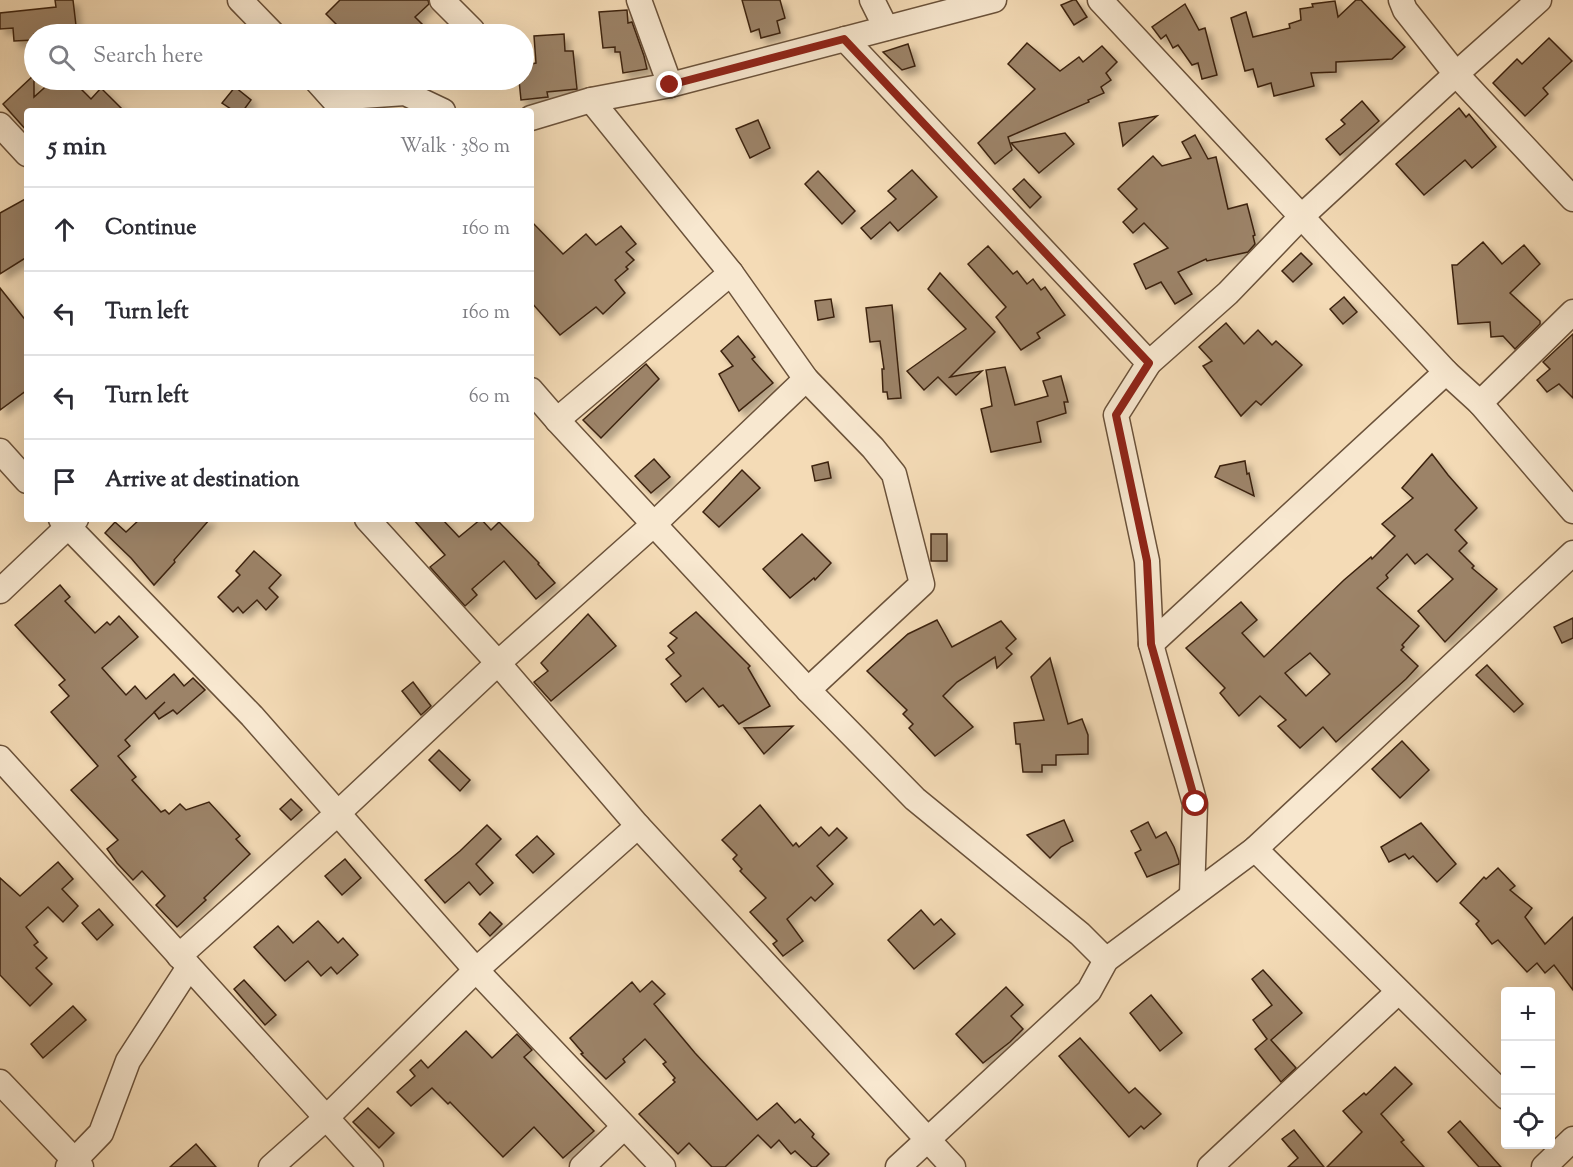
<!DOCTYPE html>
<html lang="en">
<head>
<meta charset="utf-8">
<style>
	:root { --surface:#fff; --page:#f7f7f7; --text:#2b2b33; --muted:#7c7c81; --line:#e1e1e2 }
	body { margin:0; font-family:"Sorts Mill Goudy",serif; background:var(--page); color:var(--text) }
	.controls { position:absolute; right:18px; bottom:18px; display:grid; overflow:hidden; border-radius:6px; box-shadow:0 6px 24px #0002 }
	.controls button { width:54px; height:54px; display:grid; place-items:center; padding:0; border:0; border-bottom:2px solid var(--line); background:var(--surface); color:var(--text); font:30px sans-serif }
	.stop { position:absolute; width:18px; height:18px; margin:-14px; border:4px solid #8f2418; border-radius:50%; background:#fff }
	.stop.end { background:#8f2418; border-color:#fff; box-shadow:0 2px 6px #0008 }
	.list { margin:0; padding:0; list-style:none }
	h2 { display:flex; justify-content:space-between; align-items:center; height:78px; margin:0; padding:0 24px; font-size:26px }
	h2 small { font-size:20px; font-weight:400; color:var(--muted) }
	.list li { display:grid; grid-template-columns:39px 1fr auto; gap:18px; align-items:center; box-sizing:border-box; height:84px; padding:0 24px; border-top:2px solid var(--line) }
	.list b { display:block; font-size:22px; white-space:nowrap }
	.list em { font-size:20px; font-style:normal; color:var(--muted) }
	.icon { flex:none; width:33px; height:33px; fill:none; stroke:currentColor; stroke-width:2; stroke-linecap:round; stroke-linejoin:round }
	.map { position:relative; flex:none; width:1573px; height:1167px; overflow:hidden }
	.search { position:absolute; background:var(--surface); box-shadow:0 6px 24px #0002; left:24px; top:24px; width:510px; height:66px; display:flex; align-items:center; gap:15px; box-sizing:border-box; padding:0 21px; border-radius:33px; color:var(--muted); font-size:22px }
	.panel { position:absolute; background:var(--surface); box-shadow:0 6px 24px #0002; left:24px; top:108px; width:510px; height:414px; border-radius:6px }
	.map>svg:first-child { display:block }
	.building { fill:#9c8367; stroke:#3d2411; stroke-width:1.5; fill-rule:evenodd; filter:url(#shadow) }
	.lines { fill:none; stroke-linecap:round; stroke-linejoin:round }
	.minor-casing { stroke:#6b523a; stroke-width:27 }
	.minor { stroke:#f8e8d0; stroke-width:24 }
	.route { stroke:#8f2418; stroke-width:8 }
</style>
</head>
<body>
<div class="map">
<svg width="1573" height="1167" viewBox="0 0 1573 1167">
	<defs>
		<filter id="shadow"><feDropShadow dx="5.5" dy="5.5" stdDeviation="3" flood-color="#0004"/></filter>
	</defs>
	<rect width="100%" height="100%" fill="#f4dbb6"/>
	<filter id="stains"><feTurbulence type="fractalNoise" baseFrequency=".00333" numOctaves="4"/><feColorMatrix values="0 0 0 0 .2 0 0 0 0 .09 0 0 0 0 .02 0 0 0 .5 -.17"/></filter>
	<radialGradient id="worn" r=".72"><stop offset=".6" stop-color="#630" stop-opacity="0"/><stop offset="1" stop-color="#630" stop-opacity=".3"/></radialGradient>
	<!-- building -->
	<g class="building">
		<path d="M 55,0 L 73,0 L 77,34 L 34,34 L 34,40 L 14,41 L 13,28 L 0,29 L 0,13 L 56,7 Z"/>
		<path d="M 340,0 L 428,0 L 429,4 L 415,17 L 432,34 L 346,34 L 326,14 Z"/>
		<path d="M 742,0 L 780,0 L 785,18 L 777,21 L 780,33 L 761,38 L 759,29 L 751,32 Z"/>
		<path d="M 1073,0 L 1076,0 L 1087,17 L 1074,25 L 1061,5 Z"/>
		<path d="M 1356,0 L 1361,0 L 1405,47 L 1392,59 L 1336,62 L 1336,72 L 1311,73 L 1314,86 L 1274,96 L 1271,83 L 1258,87 L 1253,69 L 1245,71 L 1231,18 L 1246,12 L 1253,37 L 1290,28 L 1289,24 L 1301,20 L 1300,9 L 1313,7 L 1312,4 L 1335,1 L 1338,17 Z"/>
		<path d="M 1185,4 L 1199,30 L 1205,28 L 1217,75 L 1202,79 L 1198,63 L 1192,65 L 1178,45 L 1173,48 L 1166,35 L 1161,39 L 1152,27 Z"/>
		<path d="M 627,10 L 628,23 L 632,22 L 644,56 L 647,69 L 623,73 L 620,52 L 615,52 L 615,47 L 603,48 L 599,12 Z"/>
		<path d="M 564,34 L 565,51 L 573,51 L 577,89 L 547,92 L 548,97 L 521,100 L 519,80 L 524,80 L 524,65 L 536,63 L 534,36 Z"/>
		<path d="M 1549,38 L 1572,61 L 1543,88 L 1548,94 L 1525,116 L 1493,83 L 1517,59 L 1522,64 Z"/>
		<path d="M 1027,43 L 1060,71 L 1079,57 L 1083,62 L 1102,46 L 1117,62 L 1106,73 L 1111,80 L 1101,87 L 1104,93 L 1088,100 L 1089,102 L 1008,137 L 1012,150 L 995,164 L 978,143 L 1035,89 L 1008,64 Z"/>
		<path d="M 908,44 L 915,66 L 902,70 L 883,52 Z"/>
		<path d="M 34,75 L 34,97 L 53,80 L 72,80 L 91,99 L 101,88 L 124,111 L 27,111 L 27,131 L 3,104 Z"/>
		<path d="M 235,87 L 251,100 L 243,111 L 234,111 L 222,103 Z"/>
		<path d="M 1362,101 L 1379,121 L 1340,155 L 1326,139 L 1345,124 L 1341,120 Z"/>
		<path d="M 1459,108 L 1466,117 L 1469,114 L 1496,147 L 1472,168 L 1465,160 L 1424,195 L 1396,164 Z"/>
		<path d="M 1157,116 L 1123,146 L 1119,123 Z"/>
		<path d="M 758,120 L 770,148 L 750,158 L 736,129 Z"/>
		<path d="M 1065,133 L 1074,144 L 1039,173 L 1011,143 Z"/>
		<path d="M 1195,135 L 1208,159 L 1216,157 L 1228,209 L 1247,204 L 1255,235 L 1253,236 L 1255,244 L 1248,252 L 1207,261 L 1206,259 L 1178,272 L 1192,294 L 1175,304 L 1161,282 L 1146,289 L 1134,264 L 1168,248 L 1144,223 L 1133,233 L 1123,222 L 1137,209 L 1118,189 L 1153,156 L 1162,166 L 1191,158 L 1182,142 Z"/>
		<path d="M 912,170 L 937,197 L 898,231 L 890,222 L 871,239 L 861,228 L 896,199 L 888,191 Z"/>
		<path d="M 818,171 L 855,211 L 842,224 L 805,184 Z"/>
		<path d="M 1024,179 L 1041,197 L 1030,208 L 1013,189 Z"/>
		<path d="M 27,198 L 27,257 L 0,274 L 0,213 Z"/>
		<path d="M 531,221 L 563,254 L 586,234 L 596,245 L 621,226 L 636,244 L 626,252 L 634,260 L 626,267 L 628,269 L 615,280 L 625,293 L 603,314 L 596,307 L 560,335 L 531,302 Z"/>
		<path d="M 1483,242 L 1502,264 L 1524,245 L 1540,264 L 1510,293 L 1540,321 L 1540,324 L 1515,349 L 1503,336 L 1491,337 L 1490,322 L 1458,324 L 1452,265 L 1457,265 Z"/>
		<path d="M 988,246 L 1013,274 L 1017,271 L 1027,284 L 1033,279 L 1041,290 L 1045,287 L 1065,315 L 1037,333 L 1040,338 L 1021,350 L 996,317 L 1006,307 L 968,264 Z"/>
		<path d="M 1301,253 L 1312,264 L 1293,282 L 1282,271 Z"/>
		<path d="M 940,273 L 995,332 L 950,377 L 982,371 L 956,395 L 938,377 L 924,390 L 907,371 L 966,329 L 928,289 Z"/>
		<path d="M 0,288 L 27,322 L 27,390 L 0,410 Z"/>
		<path d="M 1344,297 L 1357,312 L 1343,324 L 1330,309 Z"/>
		<path d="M 831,299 L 834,317 L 818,320 L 815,301 Z"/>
		<path d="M 892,305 L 901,398 L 888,399 L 887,392 L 883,392 L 882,369 L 884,369 L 880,341 L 870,342 L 866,308 Z"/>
		<path d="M 1226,323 L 1244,344 L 1258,330 L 1272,345 L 1276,341 L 1302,365 L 1261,405 L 1256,401 L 1241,416 L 1203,366 L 1212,361 L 1199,347 Z"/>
		<path d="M 1573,334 L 1573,398 L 1559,384 L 1547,392 L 1537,380 L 1550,369 L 1543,362 Z"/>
		<path d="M 738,336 L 755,357 L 752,359 L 773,383 L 739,411 L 719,374 L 733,366 L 721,351 Z"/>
		<path d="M 646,364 L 659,379 L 601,438 L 583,420 Z"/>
		<path d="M 1005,367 L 1015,405 L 1048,396 L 1043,381 L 1061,376 L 1068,402 L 1064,402 L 1066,413 L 1037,422 L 1041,442 L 991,452 L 981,409 L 992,406 L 986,370 Z"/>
		<path d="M 1432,454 L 1448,475 L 1477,508 L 1455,530 L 1467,543 L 1459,551 L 1474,566 L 1472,568 L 1497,589 L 1445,642 L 1418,611 L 1453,579 L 1427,554 L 1415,564 L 1407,554 L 1386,575 L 1388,578 L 1377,588 L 1419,626 L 1402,645 L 1404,647 L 1401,650 L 1418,666 L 1406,679 L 1336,742 L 1323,727 L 1300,748 L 1278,726 L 1286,720 L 1260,696 L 1239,716 L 1220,693 L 1225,688 L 1186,648 L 1241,602 L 1257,620 L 1242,633 L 1264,657 L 1344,580 L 1371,557 L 1372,559 L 1395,536 L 1382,524 L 1413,498 L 1402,488 ZM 1310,653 L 1330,674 L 1306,696 L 1285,673 Z"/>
		<path d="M 654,459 L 670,477 L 651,493 L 635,476 Z"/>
		<path d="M 1245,461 L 1247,474 L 1249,473 L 1254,496 L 1215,477 L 1220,466 Z"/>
		<path d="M 828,462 L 831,478 L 815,481 L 812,466 Z"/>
		<path d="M 742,470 L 760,488 L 719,527 L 703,512 Z"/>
		<path d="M 140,519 L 210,519 L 174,560 L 175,562 L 154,585 L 131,558 L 105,533 L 115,522 L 126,532 Z"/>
		<path d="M 413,519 L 442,519 L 459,537 L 481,519 L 491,530 L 499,522 L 539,563 L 538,564 L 555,583 L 536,599 L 504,561 L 472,589 L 477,595 L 465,606 L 430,567 L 445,555 Z"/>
		<path d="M 802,534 L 831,563 L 815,580 L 814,578 L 790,598 L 763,569 Z"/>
		<rect x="931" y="534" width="16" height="27"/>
		<path d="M 254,551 L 281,575 L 269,588 L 278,597 L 266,610 L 257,600 L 243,613 L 238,607 L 233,612 L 218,597 L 240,575 L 236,571 Z"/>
		<path d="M 60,585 L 70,597 L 65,601 L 95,633 L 107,622 L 110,625 L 119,616 L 138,637 L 102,668 L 126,695 L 135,686 L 146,699 L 174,674 L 184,686 L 193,678 L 205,690 L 177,714 L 173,710 L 159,719 L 154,712 L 165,702 L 125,740 L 130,746 L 118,756 L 136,777 L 132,780 L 161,812 L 165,810 L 169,814 L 180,804 L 186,810 L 209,802 L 240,836 L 236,839 L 250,854 L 204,898 L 206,900 L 177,927 L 156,905 L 165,896 L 142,871 L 133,880 L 117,863 L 107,849 L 118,840 L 71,790 L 98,766 L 51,712 L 69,696 L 59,685 L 65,680 L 15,625 Z"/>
		<path d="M 696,612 L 750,666 L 748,668 L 770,706 L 739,724 L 723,705 L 719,707 L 703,688 L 686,702 L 671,684 L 681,676 L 666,659 L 674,653 L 668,646 L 677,638 L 670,633 Z"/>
		<path d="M 588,614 L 616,646 L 551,701 L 534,682 L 548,671 L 541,663 Z"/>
		<path d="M 1573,618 L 1573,638 L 1562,643 L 1554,627 Z"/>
		<path d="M 937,620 L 952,647 L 1001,621 L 1016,639 L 1006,648 L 1012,654 L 997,668 L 995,657 L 957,682 L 943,696 L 973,727 L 935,756 L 909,728 L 913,724 L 903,714 L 907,710 L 867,671 L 908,634 Z"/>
		<path d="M 1050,658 L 1068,724 L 1082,719 L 1088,735 L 1088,754 L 1056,755 L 1056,765 L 1042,765 L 1042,772 L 1023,772 L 1020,744 L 1016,744 L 1014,723 L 1044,720 L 1031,677 Z"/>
		<path d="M 1487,665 L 1523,704 L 1514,712 L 1476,675 Z"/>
		<path d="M 413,682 L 431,706 L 421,715 L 402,691 Z"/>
		<path d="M 793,726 L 764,754 L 744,728 Z"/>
		<path d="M 1402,741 L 1429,770 L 1400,798 L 1372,769 Z"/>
		<path d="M 439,750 L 470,780 L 460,791 L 429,760 Z"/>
		<path d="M 291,799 L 302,810 L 291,820 L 280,809 Z"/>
		<path d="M 760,805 L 793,846 L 796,843 L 799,847 L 821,827 L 829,836 L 837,828 L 847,838 L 817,866 L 833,884 L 815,901 L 811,897 L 787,919 L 803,941 L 783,956 L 773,944 L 777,941 L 750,912 L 766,898 L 740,871 L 742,869 L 733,859 L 737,855 L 722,840 Z"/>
		<path d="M 1064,820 L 1073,841 L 1061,847 L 1050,858 L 1027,835 Z"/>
		<path d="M 1148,822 L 1156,838 L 1166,832 L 1174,847 L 1179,861 L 1179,864 L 1147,877 L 1135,853 L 1141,850 L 1131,831 Z"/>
		<path d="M 1421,823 L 1456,864 L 1437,882 L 1413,856 L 1409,859 L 1405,854 L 1389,862 L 1381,847 Z"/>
		<path d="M 487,825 L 501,839 L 476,864 L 493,883 L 480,895 L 469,882 L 445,903 L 425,880 L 460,851 Z"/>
		<path d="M 537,836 L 554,854 L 533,873 L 516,855 Z"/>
		<path d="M 345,859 L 361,878 L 342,895 L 325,876 Z"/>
		<path d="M 58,862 L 73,879 L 62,889 L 78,906 L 63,922 L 48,907 L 26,927 L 38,942 L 34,945 L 47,958 L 36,968 L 52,984 L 30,1006 L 0,975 L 0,878 L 20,896 Z"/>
		<path d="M 1498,868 L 1515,886 L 1510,890 L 1532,908 L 1525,917 L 1545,944 L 1573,917 L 1573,990 L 1554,965 L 1545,973 L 1537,963 L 1527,972 L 1498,940 L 1492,944 L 1476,924 L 1479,921 L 1460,903 L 1484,877 L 1486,879 Z"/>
		<path d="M 99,909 L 113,925 L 97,940 L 82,923 Z"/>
		<path d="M 921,910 L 934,925 L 941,919 L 955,934 L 914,969 L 888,940 Z"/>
		<path d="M 490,912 L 502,924 L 490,936 L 479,924 Z"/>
		<path d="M 318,921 L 338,943 L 343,938 L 358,955 L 337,974 L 331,967 L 321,976 L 308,961 L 285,981 L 254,947 L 278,926 L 293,943 Z"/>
		<path d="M 1263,970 L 1302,1013 L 1271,1040 L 1296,1068 L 1281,1082 L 1255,1049 L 1267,1039 L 1253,1020 L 1272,1005 L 1252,979 Z"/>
		<path d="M 244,980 L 276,1015 L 265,1025 L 234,989 Z"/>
		<path d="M 652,981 L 665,994 L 654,1004 L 695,1053 L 757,1120 L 777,1103 L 795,1123 L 800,1119 L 814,1134 L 812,1137 L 829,1154 L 816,1167 L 812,1167 L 795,1151 L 791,1154 L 779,1140 L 771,1148 L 758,1135 L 725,1167 L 712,1167 L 689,1143 L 678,1154 L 639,1114 L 675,1082 L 673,1080 L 675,1078 L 663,1064 L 666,1062 L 645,1039 L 623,1059 L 625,1062 L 606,1079 L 581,1054 L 583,1053 L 570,1038 L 632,982 L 640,992 Z"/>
		<path d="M 1006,987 L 1023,1005 L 1011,1016 L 1023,1029 L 1010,1042 L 983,1063 L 956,1034 Z"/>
		<path d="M 1151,995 L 1182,1033 L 1160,1051 L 1130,1013 Z"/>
		<path d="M 73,1006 L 86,1020 L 43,1058 L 31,1044 Z"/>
		<path d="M 466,1031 L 492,1058 L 517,1034 L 532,1050 L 524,1057 L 594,1131 L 563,1158 L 534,1127 L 503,1157 L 450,1102 L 448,1104 L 432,1088 L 411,1106 L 397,1092 L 415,1076 L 410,1070 L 421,1060 L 428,1068 Z"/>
		<path d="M 1080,1038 L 1129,1093 L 1135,1088 L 1161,1114 L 1144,1129 L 1141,1126 L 1129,1137 L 1059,1056 Z"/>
		<path d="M 1395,1067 L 1412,1084 L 1381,1114 L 1404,1140 L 1401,1142 L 1424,1167 L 1327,1167 L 1362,1132 L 1343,1111 L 1364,1093 L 1366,1095 Z"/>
		<path d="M 368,1108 L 394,1133 L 379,1148 L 353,1122 Z"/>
		<path d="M 1460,1121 L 1501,1167 L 1479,1167 L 1448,1132 Z"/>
		<path d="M 1294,1130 L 1324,1167 L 1288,1167 L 1298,1158 L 1282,1139 Z"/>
		<path d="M 196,1144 L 216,1167 L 170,1167 Z"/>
	</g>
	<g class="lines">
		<!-- minor casing -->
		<g class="minor-casing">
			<g id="minor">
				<path d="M 240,0 L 273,34"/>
				<path d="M 442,0 L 472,30 L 466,34"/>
				<path d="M 639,0 L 670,85"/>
				<path d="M 872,0 L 886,28"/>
				<path d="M 1100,0 L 1446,372 L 1480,403 L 1573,511"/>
				<path d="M 1401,0 L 1405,10 L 1456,74 L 1573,199"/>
				<path d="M 845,39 L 1149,363"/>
				<path d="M 316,80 L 342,109"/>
				<path d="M 333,98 L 405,93 L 443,111"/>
				<path d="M 591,100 L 731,273 L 806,379 L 873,448 L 894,474 L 922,584 L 808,690"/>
				<path d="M 531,118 L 591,100 L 670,85 L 994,0"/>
				<path d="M 0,125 L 27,154"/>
				<path d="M 531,390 L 557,420 L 808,690 L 915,799 L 1080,934 L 1106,960"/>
				<path d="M 1480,403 L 1573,312"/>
				<path d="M 557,420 L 731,273"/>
				<path d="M 0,451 L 27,481"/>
				<path d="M 61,519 L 252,716 L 476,970 L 663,1167"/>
				<path d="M 367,519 L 498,663 L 638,826 L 953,1167"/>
				<path d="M 0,591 L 76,519"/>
				<path d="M 1151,644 L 1446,372"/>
				<path d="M 0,758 L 371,1167"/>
				<path d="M 1255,849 L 1506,1097"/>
				<path d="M 1192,895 L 1195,804 L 1151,644 L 1147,561 L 1116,415 L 1149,363 L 1228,293 L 1302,216 L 1456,74 L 1539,0"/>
				<path d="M 179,956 L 337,814 L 498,663 L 654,524 L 806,379"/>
				<path d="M 0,1082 L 81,1167"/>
				<path d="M 68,1167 L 101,1133 L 128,1061 L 189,967"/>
				<path d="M 271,1167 L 325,1119 L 476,970 L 638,826"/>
				<path d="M 582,1167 L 624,1127"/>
				<path d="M 898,1167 L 1089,991 L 1106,960 L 1255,849 L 1573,553"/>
				<path d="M 1210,1167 L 1398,992"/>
				<path d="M 1544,1167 L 1573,1139"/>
			</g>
		</g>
		<!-- minor -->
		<use href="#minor" class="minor"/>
	</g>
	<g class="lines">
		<!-- route -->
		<path class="route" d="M 670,85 L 844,39 L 1149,363 L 1116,415 L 1147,561 L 1151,644 L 1196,804"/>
	</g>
	<rect width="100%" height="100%" filter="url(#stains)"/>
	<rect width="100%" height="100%" fill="url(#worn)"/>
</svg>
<div class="controls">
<button>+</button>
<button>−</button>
<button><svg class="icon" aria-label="locate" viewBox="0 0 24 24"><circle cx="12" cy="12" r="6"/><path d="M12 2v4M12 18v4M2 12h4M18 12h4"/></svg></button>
</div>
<div class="stop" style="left:1196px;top:804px"></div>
<div class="stop end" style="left:670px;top:85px"></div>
<div class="search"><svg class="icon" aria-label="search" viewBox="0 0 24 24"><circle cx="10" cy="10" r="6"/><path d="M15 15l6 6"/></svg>Search here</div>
<section class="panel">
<h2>5 min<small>Walk · 380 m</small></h2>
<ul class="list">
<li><svg class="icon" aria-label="ahead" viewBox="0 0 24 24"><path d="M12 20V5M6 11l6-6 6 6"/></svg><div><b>Continue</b></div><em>160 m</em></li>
<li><svg class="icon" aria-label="left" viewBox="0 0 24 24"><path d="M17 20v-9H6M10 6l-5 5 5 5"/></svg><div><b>Turn left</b></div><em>160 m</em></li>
<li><svg class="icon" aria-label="left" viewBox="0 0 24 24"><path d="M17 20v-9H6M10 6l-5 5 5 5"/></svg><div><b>Turn left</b></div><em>60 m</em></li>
<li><svg class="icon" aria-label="arrive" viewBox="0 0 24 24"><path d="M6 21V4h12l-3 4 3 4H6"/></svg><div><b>Arrive at destination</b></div></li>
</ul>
</section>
</div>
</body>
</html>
